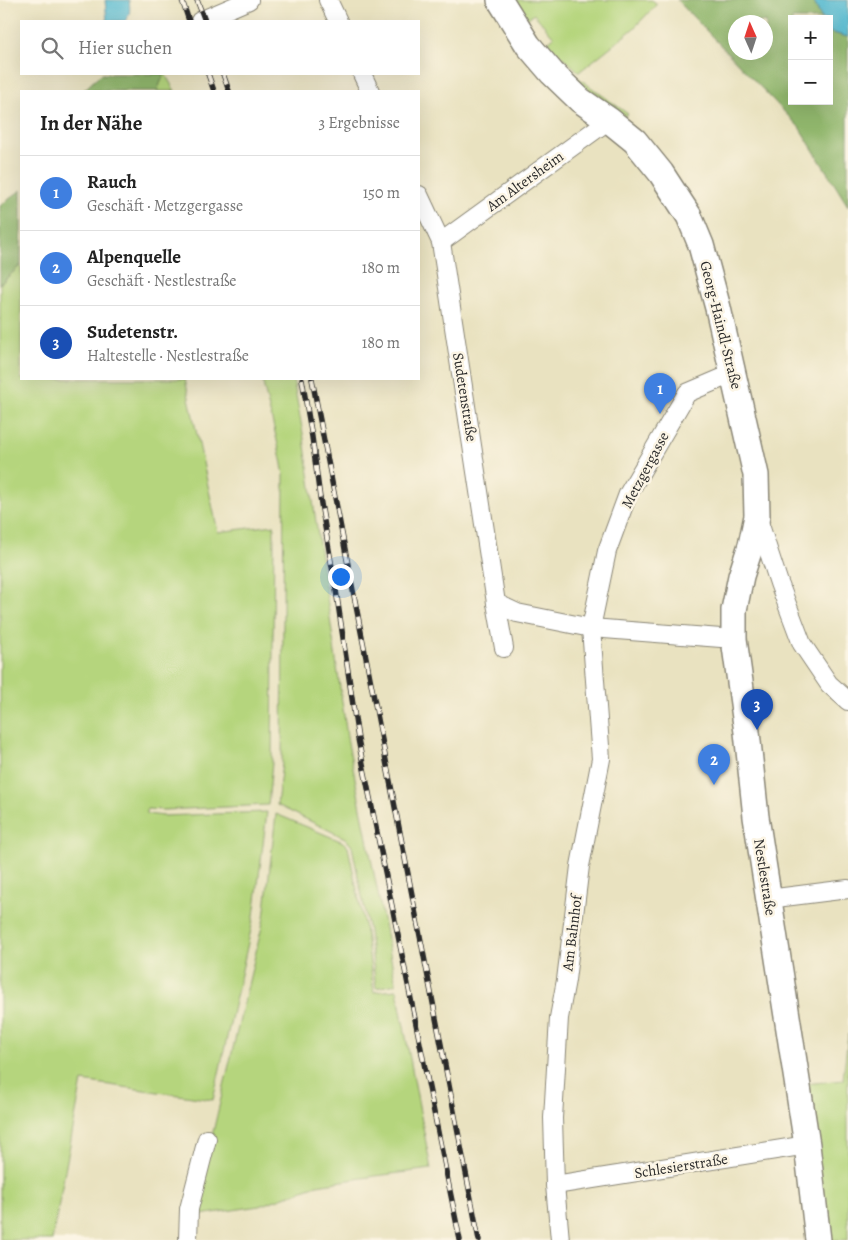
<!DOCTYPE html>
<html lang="de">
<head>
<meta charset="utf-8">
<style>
	:root { --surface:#fff; --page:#f6f6f6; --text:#222; --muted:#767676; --line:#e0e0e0; --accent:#c8321e }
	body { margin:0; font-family:Alegreya,serif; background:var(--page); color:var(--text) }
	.controls { position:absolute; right:15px; top:15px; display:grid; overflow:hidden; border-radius:0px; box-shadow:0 5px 20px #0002 }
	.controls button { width:45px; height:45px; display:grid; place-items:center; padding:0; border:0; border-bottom:1px solid var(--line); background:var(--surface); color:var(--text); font:25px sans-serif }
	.compass { position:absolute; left:728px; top:15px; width:45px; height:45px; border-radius:50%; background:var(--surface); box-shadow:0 5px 20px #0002; rotate:357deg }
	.you { position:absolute; left:340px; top:576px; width:18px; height:18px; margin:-12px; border:4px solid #fff; border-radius:50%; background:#1a73e8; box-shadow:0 0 0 8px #1a73e833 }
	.badge { display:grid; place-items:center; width:32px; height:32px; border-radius:50%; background:var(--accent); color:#fff; font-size:16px; font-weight:700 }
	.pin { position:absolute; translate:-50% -41px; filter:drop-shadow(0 1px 2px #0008) }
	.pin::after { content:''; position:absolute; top:26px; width:18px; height:15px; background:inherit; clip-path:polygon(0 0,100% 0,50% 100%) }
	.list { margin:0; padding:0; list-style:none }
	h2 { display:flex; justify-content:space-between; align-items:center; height:65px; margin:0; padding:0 20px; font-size:21px }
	h2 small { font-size:16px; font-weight:400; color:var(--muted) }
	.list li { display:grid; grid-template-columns:32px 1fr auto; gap:15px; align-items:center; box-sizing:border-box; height:75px; padding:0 20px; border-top:1px solid var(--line) }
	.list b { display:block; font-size:19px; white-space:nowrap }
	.list p { margin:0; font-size:16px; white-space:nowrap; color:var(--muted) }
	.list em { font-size:16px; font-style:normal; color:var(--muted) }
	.icon { flex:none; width:28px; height:28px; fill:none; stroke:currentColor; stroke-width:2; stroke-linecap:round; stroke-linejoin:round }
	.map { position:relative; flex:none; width:848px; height:1240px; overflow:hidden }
	.search { position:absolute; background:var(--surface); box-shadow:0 5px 20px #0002; left:20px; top:20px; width:400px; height:55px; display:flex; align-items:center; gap:12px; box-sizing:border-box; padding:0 18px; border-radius:0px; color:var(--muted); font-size:19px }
	.panel { position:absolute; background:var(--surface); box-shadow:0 5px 20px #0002; left:20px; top:90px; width:400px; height:290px; border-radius:0px }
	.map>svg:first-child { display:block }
	.green { fill:#b5d57d; stroke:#708054 }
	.forest { fill:#90b66c; stroke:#5e704c; fill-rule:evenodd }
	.water { fill:#52b9d0; stroke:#3e727e }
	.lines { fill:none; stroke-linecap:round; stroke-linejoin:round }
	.street-casing { stroke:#8a8676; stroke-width:20 }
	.secondary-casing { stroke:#8a8676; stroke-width:28 }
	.street { stroke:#fff; stroke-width:18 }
	.secondary { stroke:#fff; stroke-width:25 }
	.rail-casing { stroke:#2b2b2b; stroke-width:5.5 }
	.rail { stroke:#fcf5e5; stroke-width:4; stroke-dasharray:11; stroke-linecap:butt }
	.labels { text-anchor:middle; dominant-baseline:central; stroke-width:5; stroke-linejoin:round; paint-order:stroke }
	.street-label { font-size:15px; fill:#2b2b2b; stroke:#fcf5e5 }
</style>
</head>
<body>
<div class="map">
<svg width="848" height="1240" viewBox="0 0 848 1240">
	<rect width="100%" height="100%" fill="#fcf5e5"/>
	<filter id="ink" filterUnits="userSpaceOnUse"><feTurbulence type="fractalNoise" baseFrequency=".02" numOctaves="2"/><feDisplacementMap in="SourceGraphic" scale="10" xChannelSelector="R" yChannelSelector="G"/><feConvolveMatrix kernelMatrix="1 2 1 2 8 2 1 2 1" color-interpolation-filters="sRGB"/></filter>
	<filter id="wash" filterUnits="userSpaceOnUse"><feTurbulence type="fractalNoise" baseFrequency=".0096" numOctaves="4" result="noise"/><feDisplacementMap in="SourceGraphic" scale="20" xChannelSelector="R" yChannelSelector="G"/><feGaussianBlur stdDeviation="1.12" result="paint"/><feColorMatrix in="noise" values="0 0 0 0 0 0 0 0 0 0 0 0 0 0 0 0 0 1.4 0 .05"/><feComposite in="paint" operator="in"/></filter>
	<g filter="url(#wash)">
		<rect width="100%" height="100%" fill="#e9e2c0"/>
		<!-- green -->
		<g class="green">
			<path d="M 507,0 L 652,0 L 657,4 L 633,29 L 579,72 L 547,43 L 554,37 L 534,14 L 522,22 Z"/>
			<path d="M 548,51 L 577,77 L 628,114 L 621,119 L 585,96 Z"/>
			<path d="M 164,74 L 165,74 L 175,91 L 157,91 Z"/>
			<path d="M 21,265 L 21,379 L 185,379 L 218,532 L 274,525 L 272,763 L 268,805 L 163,810 L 147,809 L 147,814 L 163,816 L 267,812 L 254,916 L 213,1100 L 82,1081 L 52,1240 L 0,1240 L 0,284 Z"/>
			<path d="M 262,379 L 293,379 L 304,439 L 348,743 L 396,984 L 376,988 L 369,932 L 352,846 L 345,838 L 277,805 L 282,763 L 284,476 C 279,443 269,411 262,379 Z"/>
			<path d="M 276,814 L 343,842 L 348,847 L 366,933 L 374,992 L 397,990 L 431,1169 L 375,1176 L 317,1185 L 259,1206 L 193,1216 L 264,918 Z"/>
			<path d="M 848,1034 L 848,1240 L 824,1240 L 805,1084 L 843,1080 Z"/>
		</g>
		<!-- forest -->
		<g class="forest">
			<path d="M 677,0 L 813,0 L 822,19 L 792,19 L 792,101 L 829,101 L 829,32 L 848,37 L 848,206 L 799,127 ZM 736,22 L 766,22 L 766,52 L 736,52 Z"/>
			<path d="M 101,74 L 164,74 L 157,91 L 83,91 Z"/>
			<path d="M 21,190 L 21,265 L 0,284 L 0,206 Z"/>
		</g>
		<!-- water -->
		<g class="water">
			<path d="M 105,0 L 129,0 C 130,8 131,15 125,21 L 107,21 Z"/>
			<path d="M 813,0 L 848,0 L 848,37 L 829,32 L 829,19 L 822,19 Z"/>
		</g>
	</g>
	<g filter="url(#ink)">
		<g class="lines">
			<!-- street casing -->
			<g class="street-casing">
				<g id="street">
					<path d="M 328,0 L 338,21"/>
					<path d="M 200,21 L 249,0"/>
					<path d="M 362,74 L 370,91"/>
					<path d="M 419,195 L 441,242 L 496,603 L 517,613 L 591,628 L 734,639"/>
					<path d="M 441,242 L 609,120"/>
					<path d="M 757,516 L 779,583 L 802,644 L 829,684 L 848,701"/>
					<path d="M 496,603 L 504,648"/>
					<path d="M 768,899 L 848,889"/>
					<path d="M 555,1185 L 807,1145"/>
					<path d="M 188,1240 L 189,1209 L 207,1139"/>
					<path d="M 560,1240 L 555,1185 L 553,1118 L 559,1018 L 566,980 L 580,866 L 601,759 L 591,628 L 607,551 L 628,494 L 687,393 L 734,373"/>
				</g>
			</g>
			<!-- secondary casing -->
			<g class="secondary-casing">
				<path id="secondary" d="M 500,0 L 528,45 L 552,73 L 580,100 L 609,120 L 635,141 L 661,173 L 689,216 L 701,245 L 718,308 L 756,475 L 757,516 L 751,545 L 741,576 L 734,610 L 734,639 L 747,732 L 756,817 L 807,1145 L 818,1240"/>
			</g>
			<!-- street -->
			<use href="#street" class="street"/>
			<!-- secondary -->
			<use href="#secondary" class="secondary"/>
			<!-- rail casing -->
			<g class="rail-casing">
				<g id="rail">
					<path d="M 182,0 L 189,21"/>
					<path d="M 197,0 L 205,21"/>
					<path d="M 208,74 L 214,91"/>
					<path d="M 223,74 L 229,91"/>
					<path d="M 302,379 L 312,437 L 320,498 L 336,590 L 358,739 L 460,1240"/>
					<path d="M 312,379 L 479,1240"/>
				</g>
			</g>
			<!-- rail -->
			<use href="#rail" class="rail"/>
		</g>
	</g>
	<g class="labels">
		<!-- street labels -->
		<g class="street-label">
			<text transform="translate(525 181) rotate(-36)">Am Altersheim</text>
			<text transform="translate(721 325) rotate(76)">Georg-Haindl-Straße</text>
			<text transform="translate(465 397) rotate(81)">Sudetenstraße</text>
			<text transform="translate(645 470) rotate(-62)">Metzgergasse</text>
			<text transform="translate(765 877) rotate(81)">Nestlestraße</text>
			<text transform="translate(572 933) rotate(-83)">Am Bahnhof</text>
			<text transform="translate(681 1166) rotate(-9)">Schlesierstraße</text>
		</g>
	</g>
</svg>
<div class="controls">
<button>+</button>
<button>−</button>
</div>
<svg class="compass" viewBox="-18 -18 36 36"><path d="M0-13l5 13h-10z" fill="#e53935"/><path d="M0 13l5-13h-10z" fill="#767676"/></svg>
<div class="you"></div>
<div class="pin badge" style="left:660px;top:414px;background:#3f7fe0">1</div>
<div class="pin badge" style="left:714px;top:785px;background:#3f7fe0">2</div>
<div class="pin badge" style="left:757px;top:730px;background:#1a4fb4">3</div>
<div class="search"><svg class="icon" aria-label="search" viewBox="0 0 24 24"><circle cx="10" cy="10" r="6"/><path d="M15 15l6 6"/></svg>Hier suchen</div>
<section class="panel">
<h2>In der Nähe<small>3 Ergebnisse</small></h2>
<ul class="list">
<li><span class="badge" style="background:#3f7fe0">1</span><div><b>Rauch</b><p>Geschäft · Metzgergasse</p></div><em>150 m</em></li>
<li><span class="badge" style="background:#3f7fe0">2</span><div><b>Alpenquelle</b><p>Geschäft · Nestlestraße</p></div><em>180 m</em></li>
<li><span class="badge" style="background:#1a4fb4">3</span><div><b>Sudetenstr.</b><p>Haltestelle · Nestlestraße</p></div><em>180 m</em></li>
</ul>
</section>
</div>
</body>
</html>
